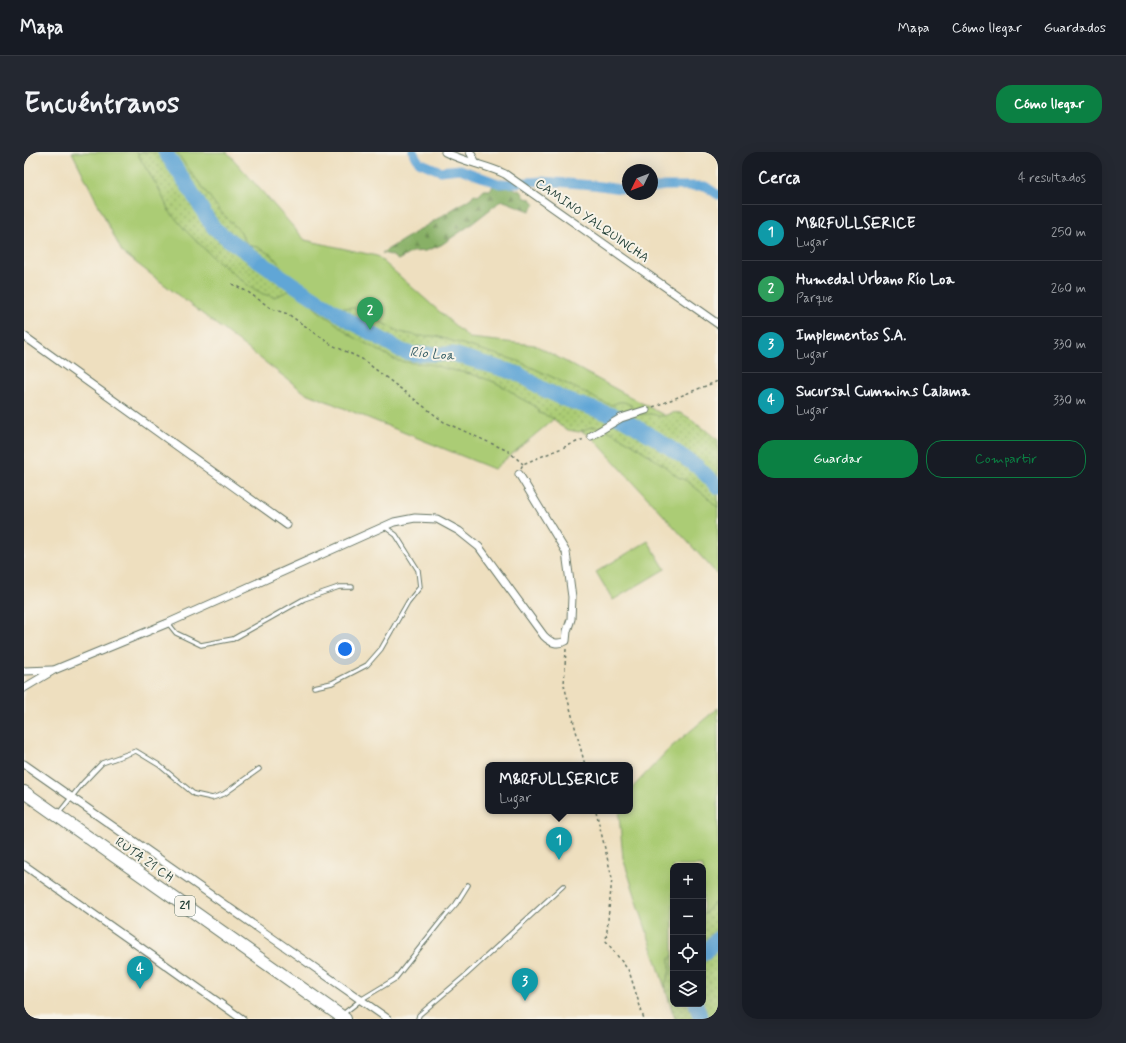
<!DOCTYPE html>
<html lang="es">
<head>
<meta charset="utf-8">
<style>
	:root { --surface:#171b24; --page:#242831; --text:#f1f3f6; --muted:#9ea1a6; --line:#363941; --accent:#0b8043 }
	body { margin:0; font-family:Mynerve,sans-serif; background:var(--page); color:var(--text) }
	.controls { position:absolute; right:12px; bottom:12px; display:grid; overflow:hidden; border-radius:8px; box-shadow:0 4px 16px #0002 }
	.controls button { width:36px; height:36px; display:grid; place-items:center; padding:0; border:0; border-bottom:1px solid var(--line); background:var(--surface); color:var(--text); font:20px sans-serif }
	.compass { position:absolute; left:598px; top:12px; width:36px; height:36px; border-radius:50%; background:var(--surface); box-shadow:0 4px 16px #0002; rotate:227deg }
	.you { position:absolute; left:321px; top:497px; width:14px; height:14px; margin:-10px; border:3px solid #fff; border-radius:50%; background:#1a73e8; box-shadow:0 0 0 6px #1a73e833 }
	.badge { display:grid; place-items:center; width:26px; height:26px; border-radius:50%; background:var(--accent); color:#fff; font-size:13px; font-weight:700 }
	.pin { position:absolute; translate:-50% -33px; filter:drop-shadow(0 1px 2px #0008) }
	.pin::after { content:''; position:absolute; top:21px; width:14px; height:12px; background:inherit; clip-path:polygon(0 0,100% 0,50% 100%) }
	.popup { position:absolute; left:461px; top:610px; width:148px; height:52px; box-sizing:border-box; display:grid; place-content:center; border-radius:8px; background:var(--surface); filter:drop-shadow(0 1px 3px #0005); font-size:13px; white-space:nowrap; color:var(--muted) }
	.popup b { font-size:15px; color:var(--text) }
	.popup::after { content:''; position:absolute; left:50%; top:100%; margin-left:-8px; border:8px solid transparent; border-top-color:var(--surface) }
	.list { margin:0; padding:0; list-style:none }
	h2 { display:flex; justify-content:space-between; align-items:center; height:52px; margin:0; padding:0 16px; font-size:17px }
	h2 small { font-size:13px; font-weight:400; color:var(--muted) }
	.list li { display:grid; grid-template-columns:26px 1fr auto; gap:12px; align-items:center; box-sizing:border-box; height:56px; padding:0 16px; border-top:1px solid var(--line) }
	.list b { display:block; font-size:15px; white-space:nowrap }
	.list p { margin:0; font-size:13px; white-space:nowrap; color:var(--muted) }
	.list em { font-size:13px; font-style:normal; color:var(--muted) }
	.actions { display:flex; gap:8px; padding:12px 16px }
	.actions a { flex:1; padding:9px 0; border:1px solid var(--accent); border-radius:16px; text-align:center; font-size:14px; color:var(--accent) }
	.actions .main { background:var(--accent); color:#fff }
	.icon { flex:none; width:22px; height:22px; fill:none; stroke:currentColor; stroke-width:2; stroke-linecap:round; stroke-linejoin:round }
	.map { position:relative; flex:none; width:694px; height:867px; overflow:hidden; border-radius:16px }
	header { display:flex; align-items:center; gap:24px; box-sizing:border-box; height:56px; padding:0 20px; background:var(--surface); border-bottom:1px solid var(--line) }
	header strong { font-size:19px }
	nav { display:flex; gap:22px; margin-inline-start:auto; font-size:14px }
	.intro { display:flex; align-items:center; justify-content:space-between; box-sizing:border-box; height:96px; padding:0 24px }
	h1 { margin:0; font-size:28px }
	.button { padding:10px 18px; border-radius:16px; background:var(--accent); color:#fff; font-size:14px; font-weight:700 }
	main { display:flex; gap:24px; padding:0 24px }
	aside { flex:1; background:var(--surface); border-radius:16px; box-shadow:0 4px 16px #0002 }
	.map>svg:first-child { display:block }
	.green { fill:#abcc74; stroke:#658454; fill-rule:evenodd }
	.forest { fill:url(#forest-firs); stroke:#54764d }
	.park { fill:url(#park-dots); stroke:#658454 }
	.lines { fill:none; stroke-linecap:round; stroke-linejoin:round }
	.canal { stroke:#61a6d6; stroke-width:9 }
	.river { stroke:#61a6d6; stroke-width:15 }
	.service-casing { stroke:#677665; stroke-width:5.5 }
	.minor-casing { stroke:#677665; stroke-width:9 }
	.trunk-casing { stroke:#677665; stroke-width:14 }
	.path { stroke:#677665; stroke-width:1.5; stroke-dasharray:3 3; stroke-linecap:butt }
	.service { stroke:#fff; stroke-width:3.5 }
	.minor { stroke:#fff; stroke-width:7 }
	.trunk { stroke:#fff; stroke-width:12 }
	.labels { text-anchor:middle; dominant-baseline:central; stroke-width:4; stroke-linejoin:round; paint-order:stroke }
	.shield { fill:#f7f3e8; stroke:#60746a; stroke-width:1 }
	.shield-label { font-size:12px; font-weight:bold; fill:#1f3d34 }
	.street-label { font-size:13px; fill:#1f3d34; stroke:#f7f3e8 }
	.water-label { font-size:14px; font-style:italic; fill:#335c65; stroke:#f7f3e8 }
</style>
</head>
<body>
<header>
<strong>Mapa</strong>
<nav><a>Mapa</a><a>Cómo llegar</a><a>Guardados</a></nav>
</header>
<div class="intro"><h1>Encuéntranos</h1><a class="button">Cómo llegar</a></div>
<main>
<div class="map">
<svg width="694" height="867" viewBox="0 0 694 867">
	<defs>
		<pattern id="forest-firs" width="22" height="20" patternUnits="userSpaceOnUse"><rect width="22" height="20" fill="#88b066"/><path d="M5 1l3.5 6h-7zM16 11l3.5 6h-7z" fill="#6f9055"/></pattern>
		<pattern id="park-dots" width="8" height="8" patternUnits="userSpaceOnUse"><rect width="8" height="8" fill="#abcc74"/><path d="M2 2h.1M6 6h.1" fill="none" stroke="#8ba760" stroke-width="1.8" stroke-linecap="round"/></pattern>
	</defs>
	<rect width="100%" height="100%" fill="#f7f3e8"/>
	<filter id="ink" filterUnits="userSpaceOnUse"><feTurbulence type="fractalNoise" baseFrequency=".025" numOctaves="2"/><feDisplacementMap in="SourceGraphic" scale="8" xChannelSelector="R" yChannelSelector="G"/><feConvolveMatrix kernelMatrix="1 2 1 2 8 2 1 2 1" color-interpolation-filters="sRGB"/></filter>
	<filter id="wash" filterUnits="userSpaceOnUse"><feTurbulence type="fractalNoise" baseFrequency=".012" numOctaves="4" result="noise"/><feDisplacementMap in="SourceGraphic" scale="16" xChannelSelector="R" yChannelSelector="G"/><feGaussianBlur stdDeviation="0.9" result="paint"/><feColorMatrix in="noise" values="0 0 0 0 0 0 0 0 0 0 0 0 0 0 0 0 0 1.4 0 .05"/><feComposite in="paint" operator="in"/></filter>
	<g filter="url(#wash)">
		<rect width="100%" height="100%" fill="#eedfbf"/>
		<!-- green -->
		<g class="green">
			<path d="M 48,0 L 203,0 L 281,88 L 353,104 L 445,186 L 511,193 L 671,280 L 694,299 L 694,423 L 567,284 L 531,266 L 470,317 L 280,240 L 98,100 Z"/>
			<path d="M 624,389 L 641,417 L 589,448 L 572,420 Z"/>
			<path d="M 694,556 L 694,867 L 651,867 L 599,706 L 595,663 L 597,659 L 606,659 L 606,642 L 609,635 L 646,596 ZM 649,714 L 679,714 L 679,852 L 649,852 Z"/>
		</g>
		<!-- forest -->
		<path class="forest" d="M 476,28 C 483,32 489,37 497,39 L 501,46 L 507,47 L 511,52 L 506,59 L 477,48 L 473,52 L 445,74 L 417,93 L 402,99 L 388,100 L 374,108 L 367,103 L 358,101 L 447,46 L 450,42 L 454,44 L 460,38 L 466,38 L 470,33 Z"/>
		<!-- park -->
		<g class="park">
			<path d="M 113,0 L 152,0 L 197,60 L 217,80 L 220,88 L 227,94 L 234,95 L 248,103 L 256,113 L 259,121 L 266,128 L 284,139 L 302,146 L 317,156 L 330,156 L 376,180 L 395,184 L 412,184 L 494,209 L 562,241 L 576,249 L 587,253 L 595,250 L 600,250 L 607,253 C 612,266 616,262 626,262 C 631,262 634,265 638,264 C 645,263 649,259 656,261 C 670,267 682,279 694,288 L 694,356 L 682,344 L 663,329 L 654,325 L 639,313 L 607,291 L 578,275 L 567,275 L 555,280 L 544,278 L 535,273 L 529,266 L 515,261 L 511,254 L 494,245 L 482,236 L 468,229 L 447,222 L 423,217 L 405,212 L 389,211 L 374,209 L 326,183 L 309,169 L 294,159 L 281,146 L 267,138 L 250,145 L 239,142 L 225,134 L 191,107 L 164,81 L 145,59 L 135,37 L 118,10 Z"/>
			<path d="M 694,749 L 694,867 L 653,867 L 649,861 L 641,833 L 646,819 L 646,806 L 649,803 L 649,852 L 679,852 L 679,764 L 687,753 Z"/>
		</g>
		<g class="lines">
			<!-- canal -->
			<g class="canal">
				<path d="M 389,0 L 395,10 L 416,19 L 436,17 L 476,32 L 518,29 L 569,33 L 604,38"/>
				<path d="M 628,36 L 640,34 L 681,34 L 694,43"/>
			</g>
			<!-- river -->
			<g class="river">
				<path d="M 141,0 L 164,34 L 183,66 L 190,76 L 205,88 L 267,131 L 321,166 L 378,199 L 389,202 L 429,202 L 485,219 L 495,222 L 519,237 L 540,247 L 597,266 L 633,287 L 674,315 L 694,335"/>
				<path d="M 679,802 L 694,786"/>
				<path d="M 672,852 L 677,867"/>
			</g>
		</g>
	</g>
	<g filter="url(#ink)">
		<g class="lines">
			<!-- service casing -->
			<g class="service-casing">
				<g id="service">
					<path d="M 144,471 L 152,481 L 177,493 L 209,487 L 280,447 L 315,435 L 328,435"/>
					<path d="M 290,535 L 308,531 L 343,513 L 357,497 L 384,450 L 396,435 L 394,418 L 372,383 L 361,375"/>
					<path d="M 35,661 L 58,632 L 78,611 L 112,599 L 135,613 L 170,642 L 188,646 L 200,642 L 235,617"/>
					<path d="M 319,862 L 338,847 L 371,827 L 417,769 L 432,752 L 444,733"/>
					<path d="M 394,867 L 395,863 L 442,823 L 539,734"/>
				</g>
			</g>
			<!-- minor casing -->
			<g class="minor-casing">
				<g id="minor">
					<path d="M 421,0 C 440,10 462,13 481,22 L 694,172"/>
					<path d="M 446,0 L 452,11"/>
					<path d="M 0,184 L 263,373"/>
					<path d="M 567,284 L 597,266 L 622,258"/>
					<path d="M 0,519 L 28,518"/>
					<path d="M 0,536 L 30,518 L 144,471 L 370,370 L 391,366 L 413,367 L 435,379 L 455,395 L 520,484 C 527,491 533,493 542,489 L 543,479 L 547,467 L 548,445 L 542,400 L 495,322"/>
					<path d="M 0,612 L 364,867"/>
					<path d="M 0,713 L 218,867"/>
				</g>
			</g>
			<!-- trunk casing -->
			<g class="trunk-casing">
				<path id="trunk" d="M 0,640 L 321,867"/>
			</g>
			<!-- path -->
			<g class="path">
				<path d="M 208,132 L 224,140 L 248,157 L 264,162 L 308,193 L 338,207 L 420,270 L 484,299 L 499,312"/>
				<path d="M 629,255 L 694,229"/>
				<path d="M 497,316 L 499,312 L 560,287"/>
				<path d="M 542,497 L 540,533 L 561,613"/>
				<path d="M 572,659 L 588,726 L 582,789 L 605,819 L 620,867"/>
			</g>
			<!-- service -->
			<use href="#service" class="service"/>
			<!-- minor -->
			<use href="#minor" class="minor"/>
			<!-- trunk -->
			<use href="#trunk" class="trunk"/>
		</g>
	</g>
	<g class="labels">
		<!-- shield labels -->
		<rect class="shield" x="151" y="744" width="20" height="20" rx="3"/>
		<g class="shield-label">
			<text x="161" y="754">21</text>
		</g>
		<!-- street labels -->
		<g class="street-label">
			<text transform="translate(568 69) rotate(35)">CAMINO YALQUINCHA</text>
			<text transform="translate(120 708) rotate(35)">RUTA 21 CH</text>
		</g>
		<!-- water labels -->
		<g class="water-label">
			<text transform="translate(408 202) rotate(5)">Río Loa</text>
		</g>
	</g>
</svg>
<div class="controls">
<button>+</button>
<button>−</button>
<button><svg class="icon" aria-label="locate" viewBox="0 0 24 24"><circle cx="12" cy="12" r="6"/><path d="M12 2v4M12 18v4M2 12h4M18 12h4"/></svg></button>
<button><svg class="icon" aria-label="layers" viewBox="0 0 24 24"><path d="M12 4l9 5-9 5-9-5zM3 14l9 5 9-5"/></svg></button>
</div>
<svg class="compass" viewBox="-18 -18 36 36"><path d="M0-13l5 13h-10z" fill="#e53935"/><path d="M0 13l5-13h-10z" fill="#9ea1a6"/></svg>
<div class="you"></div>
<div class="pin badge" style="left:535px;top:708px;background:#0f9aa8">1</div>
<div class="popup"><b>M&amp;RFULLSERICE</b>Lugar</div>
<div class="pin badge" style="left:346px;top:178px;background:#2e9e5b">2</div>
<div class="pin badge" style="left:501px;top:849px;background:#0f9aa8">3</div>
<div class="pin badge" style="left:116px;top:837px;background:#0f9aa8">4</div>
</div>
<aside>
<h2>Cerca<small>4 resultados</small></h2>
<ul class="list">
<li><span class="badge" style="background:#0f9aa8">1</span><div><b>M&amp;RFULLSERICE</b><p>Lugar</p></div><em>250 m</em></li>
<li><span class="badge" style="background:#2e9e5b">2</span><div><b>Humedal Urbano Río Loa</b><p>Parque</p></div><em>260 m</em></li>
<li><span class="badge" style="background:#0f9aa8">3</span><div><b>Implementos S.A.</b><p>Lugar</p></div><em>330 m</em></li>
<li><span class="badge" style="background:#0f9aa8">4</span><div><b>Sucursal Cummins Calama</b><p>Lugar</p></div><em>330 m</em></li>
</ul>
<div class="actions"><a class="main">Guardar</a><a>Compartir</a></div>
</aside>
</main>
</body>
</html>
